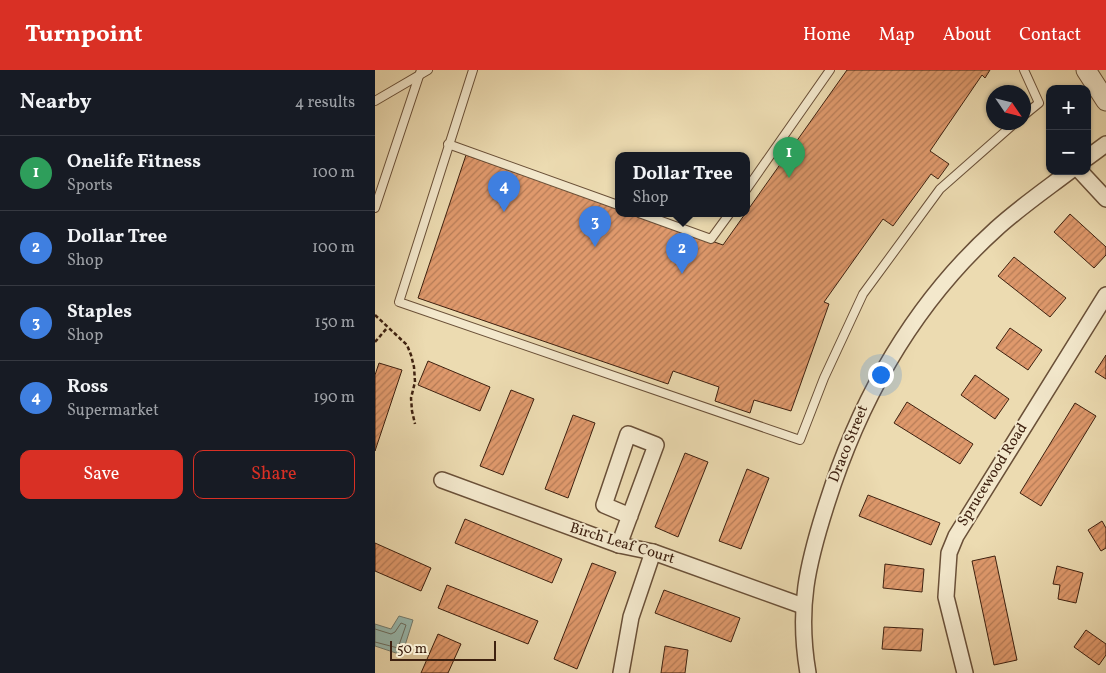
<!DOCTYPE html>
<html lang="en">
<head>
<meta charset="utf-8">
<style>
	:root { --surface:#171b24; --page:#242831; --text:#f1f3f6; --muted:#9ea1a6; --line:#363941; --accent:#d93025 }
	body { margin:0; font-family:Vollkorn,serif; background:var(--page); color:var(--text) }
	.controls { position:absolute; right:15px; top:15px; display:grid; overflow:hidden; border-radius:10px; box-shadow:0 1px 4px #0004 }
	.controls button { width:45px; height:45px; display:grid; place-items:center; padding:0; border:0; border-bottom:1px solid var(--line); background:var(--surface); color:var(--text); font:25px sans-serif }
	.compass { position:absolute; left:611px; top:15px; width:45px; height:45px; border-radius:50%; background:var(--surface); box-shadow:0 1px 4px #0004; rotate:125deg }
	.scale { position:absolute; left:15px; bottom:12px; width:106px; box-sizing:border-box; padding-left:5px; border:2px solid #3e2110; border-top:0; font-size:14px; line-height:18px; white-space:nowrap; color:#3e2110; -webkit-text-stroke:4px #f3e8cc; paint-order:stroke }
	.you { position:absolute; left:505px; top:304px; width:18px; height:18px; margin:-12px; border:4px solid #fff; border-radius:50%; background:#1a73e8; box-shadow:0 0 0 8px #1a73e833 }
	.badge { display:grid; place-items:center; width:32px; height:32px; border-radius:50%; background:var(--accent); color:#fff; font-size:16px; font-weight:700 }
	.pin { position:absolute; translate:-50% -41px; filter:drop-shadow(0 1px 2px #0008) }
	.pin::after { content:''; position:absolute; top:26px; width:18px; height:15px; background:inherit; clip-path:polygon(0 0,100% 0,50% 100%) }
	.popup { position:absolute; left:240px; top:82px; width:135px; height:65px; box-sizing:border-box; display:grid; place-content:center; border-radius:10px; background:var(--surface); filter:drop-shadow(0 1px 4px #0005); font-size:16px; white-space:nowrap; color:var(--muted) }
	.popup b { font-size:19px; color:var(--text) }
	.popup::after { content:''; position:absolute; left:50%; top:100%; margin-left:-10px; border:10px solid transparent; border-top-color:var(--surface) }
	.list { margin:0; padding:0; list-style:none }
	h2 { display:flex; justify-content:space-between; align-items:center; height:65px; margin:0; padding:0 20px; font-size:21px }
	h2 small { font-size:16px; font-weight:400; color:var(--muted) }
	.list li { display:grid; grid-template-columns:32px 1fr auto; gap:15px; align-items:center; box-sizing:border-box; height:75px; padding:0 20px; border-top:1px solid var(--line) }
	.list b { display:block; font-size:19px; white-space:nowrap }
	.list p { margin:0; font-size:16px; white-space:nowrap; color:var(--muted) }
	.list em { font-size:16px; font-style:normal; color:var(--muted) }
	.actions { display:flex; gap:10px; padding:15px 20px }
	.actions a { flex:1; padding:11px 0; border:1px solid var(--accent); border-radius:10px; text-align:center; font-size:18px; color:var(--accent) }
	.actions .main { background:var(--accent); color:#fff }
	.map { position:relative; flex:none; width:731px; height:603px; overflow:hidden }
	header { display:flex; align-items:center; gap:30px; box-sizing:border-box; height:70px; padding:0 25px; background:var(--accent); color:#fff }
	header strong { font-size:24px }
	nav { display:flex; gap:28px; margin-inline-start:auto; font-size:18px }
	main { display:flex }
	aside { flex:1; background:var(--surface) }
	.map>svg:first-child { display:block }
	.water { fill:#99bab0; stroke:#757d70 }
	.lines { fill:none; stroke-linecap:round; stroke-linejoin:round }
	.shore { stroke:#6c6e60; stroke-width:1 }
	.building { fill:url(#building-hatch); stroke:#3e2110 }
	.service-casing { stroke:#6a5038; stroke-width:10 }
	.minor-casing { stroke:#6a5038; stroke-width:18 }
	.tertiary-casing { stroke:#6a5038; stroke-width:21 }
	.path { stroke:#3e2110; stroke-width:2.5; stroke-dasharray:4 2.5; stroke-linecap:butt }
	.service { stroke:#f3e8cc; stroke-width:8 }
	.minor { stroke:#f3e8cc; stroke-width:15 }
	.tertiary { stroke:#f3e8cc; stroke-width:19 }
	.labels { text-anchor:middle; dominant-baseline:central; stroke-width:4; stroke-linejoin:round; paint-order:stroke }
	.street-label { font-size:15px; fill:#3e2110; stroke:#f3e8cc }
</style>
</head>
<body>
<header>
<strong>Turnpoint</strong>
<nav><a>Home</a><a>Map</a><a>About</a><a>Contact</a></nav>
</header>
<main>
<aside>
<h2>Nearby<small>4 results</small></h2>
<ul class="list">
<li><span class="badge" style="background:#2e9e5b">1</span><div><b>Onelife Fitness</b><p>Sports</p></div><em>100 m</em></li>
<li><span class="badge" style="background:#3f7fe0">2</span><div><b>Dollar Tree</b><p>Shop</p></div><em>100 m</em></li>
<li><span class="badge" style="background:#3f7fe0">3</span><div><b>Staples</b><p>Shop</p></div><em>150 m</em></li>
<li><span class="badge" style="background:#3f7fe0">4</span><div><b>Ross</b><p>Supermarket</p></div><em>190 m</em></li>
</ul>
<div class="actions"><a class="main">Save</a><a>Share</a></div>
</aside>
<div class="map">
<svg width="731" height="603" viewBox="0 0 731 603">
	<defs>
		<pattern id="building-hatch" width="6" height="6" patternUnits="userSpaceOnUse" patternTransform="scale(1.25)"><rect width="6" height="6" fill="#df996c"/><path d="M-1 1l2-2M0 6l6-6M5 7l2-2" fill="none" stroke="#b67c57"/></pattern>
	</defs>
	<rect width="100%" height="100%" fill="#ecdbb1"/>
	<filter id="stains"><feTurbulence type="fractalNoise" baseFrequency=".004" numOctaves="4"/><feColorMatrix values="0 0 0 0 .2 0 0 0 0 .09 0 0 0 0 .02 0 0 0 .5 -.17"/></filter>
	<radialGradient id="worn" r=".72"><stop offset=".6" stop-color="#630" stop-opacity="0"/><stop offset="1" stop-color="#630" stop-opacity=".3"/></radialGradient>
	<!-- water -->
	<path class="water" d="M 24,546 L 38,550 L 27,585 L 0,576 L 0,554 L 16,559 Z"/>
	<g class="lines">
		<!-- shore -->
		<path class="shore" d="M 0,559 L 16,564 L 20,562 L 26,553 L 31,555 L 23,578 L 0,572"/>
	</g>
	<!-- building -->
	<g class="building">
		<path d="M 472,0 L 615,0 L 610,8 L 607,5 L 555,81 L 574,94 L 563,109 L 556,104 L 518,156 L 508,149 L 449,232 L 454,234 L 416,341 L 379,330 L 375,343 L 340,331 L 344,317 L 298,301 L 293,314 L 43,228 L 91,85 L 243,138 L 243,143 L 256,143 L 348,175 Z"/>
		<path d="M 695,144 L 731,177 L 731,185 L 719,198 L 679,162 Z"/>
		<path d="M 639,187 L 691,228 L 675,247 L 623,206 Z"/>
		<path d="M 635,258 L 667,280 L 653,300 L 621,278 Z"/>
		<path d="M 731,285 L 731,309 L 720,302 Z"/>
		<path d="M 53,291 L 115,317 L 105,341 L 43,315 Z"/>
		<path d="M 4,293 L 27,300 L 0,381 L 0,305 Z"/>
		<path d="M 600,305 L 634,329 L 620,349 L 586,325 Z"/>
		<path d="M 136,320 L 159,329 L 128,405 L 105,396 Z"/>
		<path d="M 532,332 L 598,374 L 585,394 L 519,353 Z"/>
		<path d="M 700,333 L 721,346 L 666,436 L 645,423 Z"/>
		<path d="M 198,345 L 220,353 L 193,428 L 170,419 Z"/>
		<path d="M 310,383 L 333,392 L 303,467 L 280,457 Z"/>
		<path d="M 372,399 L 394,408 L 366,479 L 344,471 Z"/>
		<path d="M 493,425 L 565,453 L 556,475 L 484,446 Z"/>
		<path d="M 90,449 L 187,489 L 177,513 L 80,473 Z"/>
		<path d="M 727,451 L 731,458 L 731,478 L 726,481 L 713,460 Z"/>
		<path d="M 0,473 L 56,498 L 46,521 L 0,501 Z"/>
		<path d="M 620,486 L 642,590 L 619,595 L 597,491 Z"/>
		<path d="M 217,493 L 241,502 L 202,599 L 179,589 Z"/>
		<path d="M 510,494 L 549,499 L 547,522 L 508,518 Z"/>
		<path d="M 682,496 L 708,503 L 701,533 L 683,529 L 685,515 L 678,514 Z"/>
		<path d="M 72,515 L 163,551 L 153,574 L 63,538 Z"/>
		<path d="M 289,520 L 365,548 L 356,572 L 280,543 Z"/>
		<path d="M 509,557 L 548,559 L 546,581 L 507,579 Z"/>
		<path d="M 711,560 L 731,574 L 731,585 L 724,595 L 699,577 Z"/>
		<path d="M 63,564 L 86,574 L 73,603 L 46,603 Z"/>
		<path d="M 290,576 L 313,580 L 310,603 L 286,603 Z"/>
	</g>
	<g class="lines">
		<!-- service casing -->
		<g class="service-casing">
			<g id="service">
				<path d="M 98,0 L 24,232 L 425,370 L 449,308 L 488,224 L 565,119 L 641,52"/>
				<path d="M 0,31 L 53,0"/>
				<path d="M 648,46 L 664,33 L 649,0"/>
				<path d="M 73,74 L 243,135"/>
				<path d="M 371,120 L 455,0"/>
				<path d="M 0,138 L 46,0"/>
				<path d="M 264,143 L 336,169 L 355,143"/>
			</g>
		</g>
		<!-- minor casing -->
		<g class="minor-casing">
			<g id="minor">
				<path d="M 712,88 L 731,74"/>
				<path d="M 705,101 L 731,129"/>
				<path d="M 67,410 L 244,475 L 278,482 L 428,536"/>
				<path d="M 244,475 L 281,375 L 253,364 L 229,435 L 255,446"/>
				<path d="M 246,603 L 256,547 L 278,482"/>
				<path d="M 433,603 C 422,538 432,495 452,433 C 485,329 539,233 621,159 C 644,138 670,120 695,101"/>
				<path d="M 590,603 L 571,527 L 574,483 L 581,466 L 731,225"/>
			</g>
		</g>
		<!-- tertiary casing -->
		<g class="tertiary-casing">
			<path id="tertiary" d="M 711,0 L 731,31"/>
		</g>
		<!-- path -->
		<g class="path">
			<path d="M 0,245 L 32,275 L 36,285 L 39,297 L 40,312 L 36,328 L 37,341 L 40,354"/>
			<path d="M 0,272 L 12,258"/>
		</g>
		<!-- service -->
		<use href="#service" class="service"/>
		<!-- minor -->
		<use href="#minor" class="minor"/>
		<!-- tertiary -->
		<use href="#tertiary" class="tertiary"/>
	</g>
	<g class="labels">
		<!-- street labels -->
		<g class="street-label">
			<text transform="translate(474 374) rotate(-68)">Draco Street</text>
			<text transform="translate(618 405) rotate(-58)">Sprucewood Road</text>
			<text transform="translate(247 474) rotate(17)">Birch Leaf Court</text>
		</g>
	</g>
	<rect width="100%" height="100%" filter="url(#stains)"/>
	<rect width="100%" height="100%" fill="url(#worn)"/>
</svg>
<div class="controls">
<button>+</button>
<button>−</button>
</div>
<svg class="compass" viewBox="-18 -18 36 36"><path d="M0-13l5 13h-10z" fill="#e53935"/><path d="M0 13l5-13h-10z" fill="#9ea1a6"/></svg>
<div class="scale">50 m</div>
<div class="you"></div>
<div class="pin badge" style="left:414px;top:108px;background:#2e9e5b">1</div>
<div class="pin badge" style="left:307px;top:204px;background:#3f7fe0">2</div>
<div class="popup"><b>Dollar Tree</b>Shop</div>
<div class="pin badge" style="left:220px;top:177px;background:#3f7fe0">3</div>
<div class="pin badge" style="left:129px;top:142px;background:#3f7fe0">4</div>
</div>
</main>
</body>
</html>
